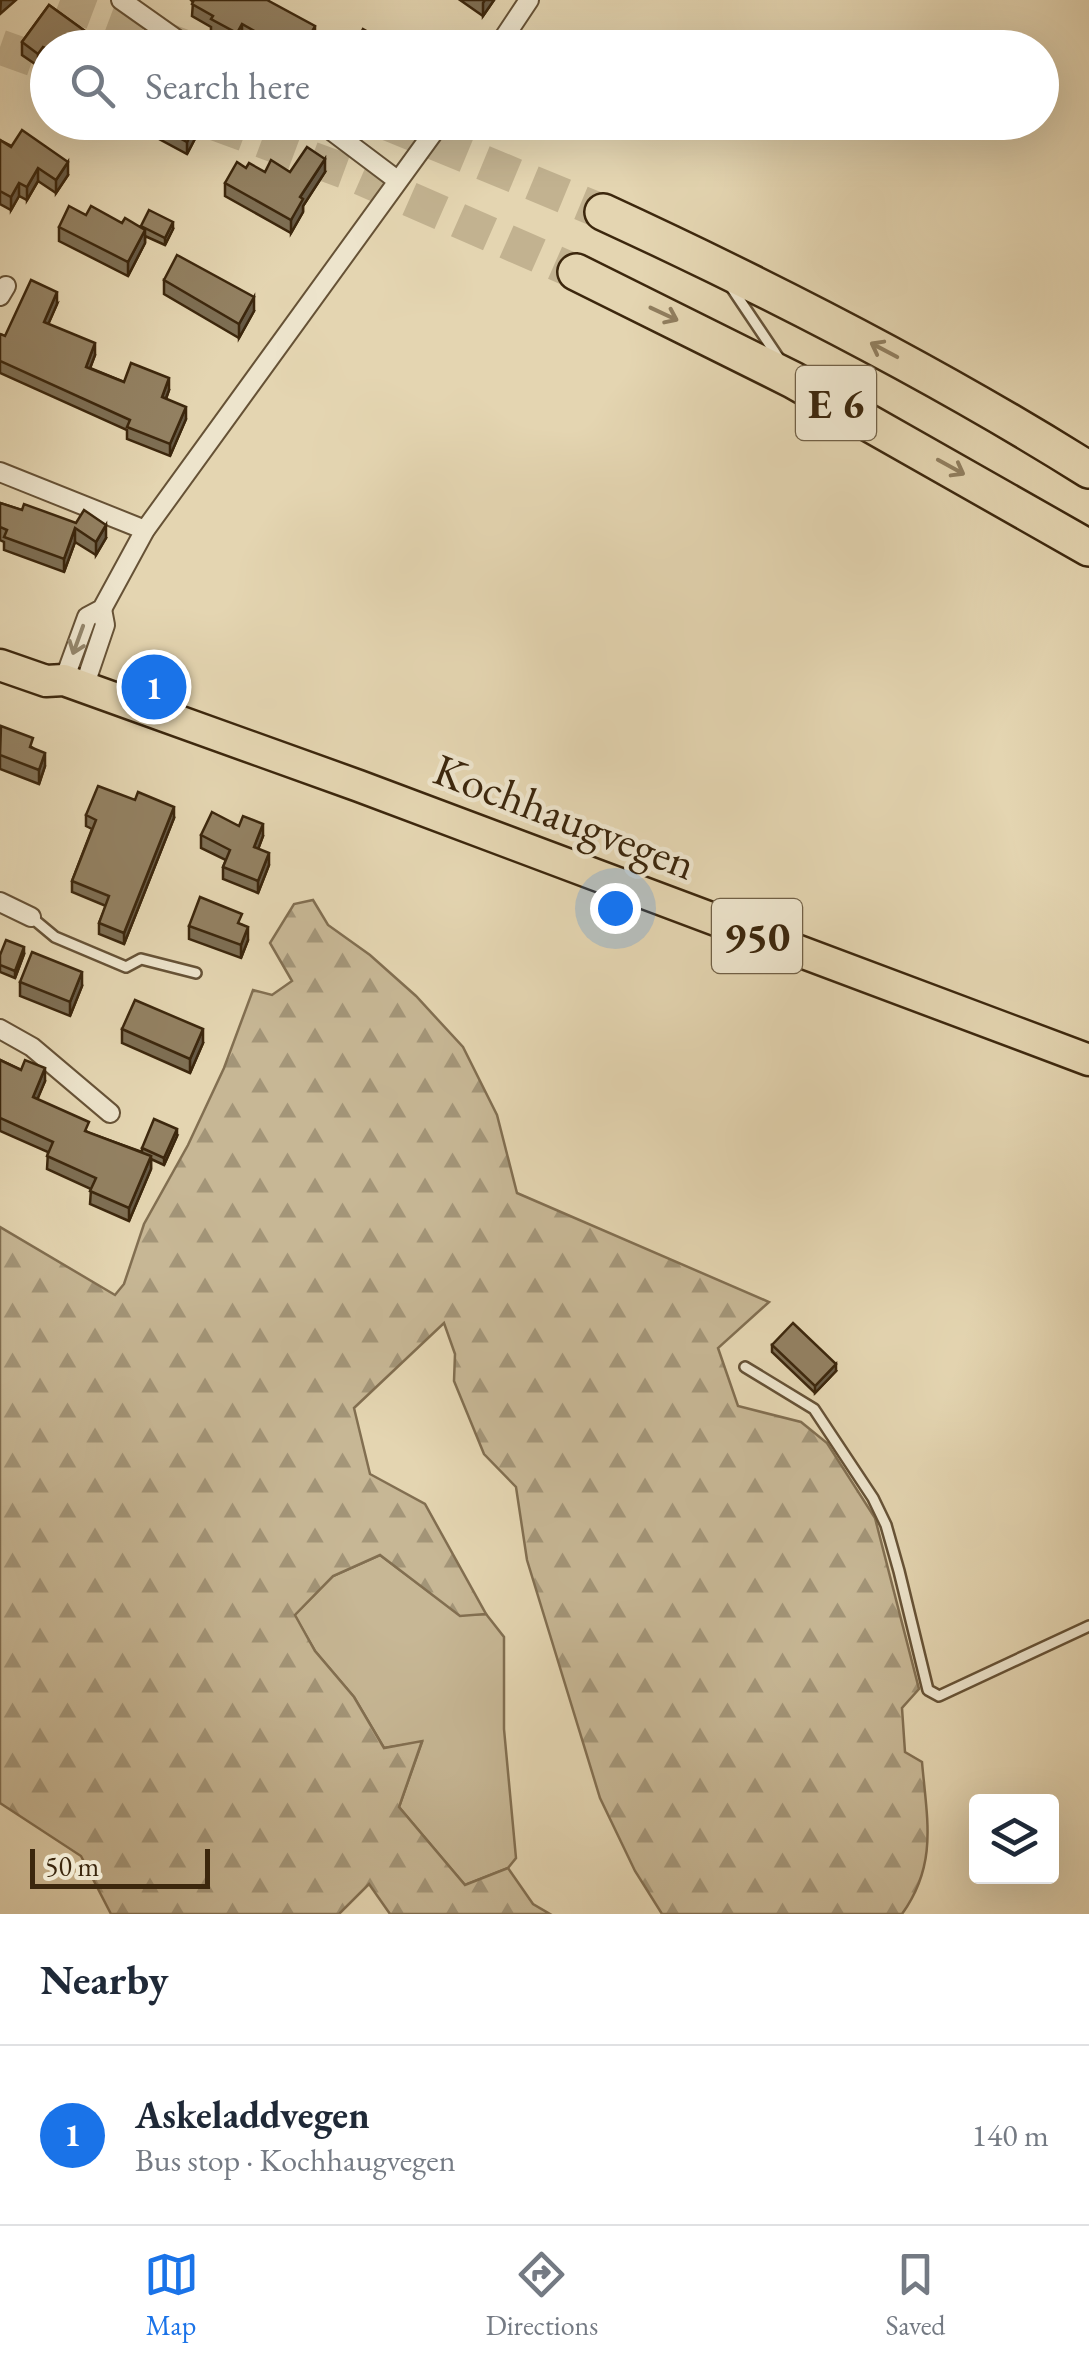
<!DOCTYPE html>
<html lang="en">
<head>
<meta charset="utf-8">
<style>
	:root { --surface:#fff; --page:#f2f2f3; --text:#1f2937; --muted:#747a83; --line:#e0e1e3; --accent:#1a73e8 }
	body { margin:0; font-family:"EB Garamond",serif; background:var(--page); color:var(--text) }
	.controls { position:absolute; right:30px; bottom:30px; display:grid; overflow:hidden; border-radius:10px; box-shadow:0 10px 40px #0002 }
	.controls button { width:90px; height:90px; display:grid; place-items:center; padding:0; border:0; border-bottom:2px solid var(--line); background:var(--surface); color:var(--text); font:50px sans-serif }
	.scale { position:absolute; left:30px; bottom:25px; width:180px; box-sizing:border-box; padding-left:10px; border:5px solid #3c270d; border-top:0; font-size:28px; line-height:35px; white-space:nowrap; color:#3c270d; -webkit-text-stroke:8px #ede4cc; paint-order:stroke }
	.you { position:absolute; left:615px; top:908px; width:35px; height:35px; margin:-25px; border:8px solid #fff; border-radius:50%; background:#1a73e8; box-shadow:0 0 0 15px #1a73e833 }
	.badge { display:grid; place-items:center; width:65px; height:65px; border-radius:50%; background:var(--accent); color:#fff; font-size:32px; font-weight:700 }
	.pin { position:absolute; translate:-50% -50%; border:5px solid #fff; box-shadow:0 2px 10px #0006 }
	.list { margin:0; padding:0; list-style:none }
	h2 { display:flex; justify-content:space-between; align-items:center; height:130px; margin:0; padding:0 40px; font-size:42px }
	h2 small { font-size:32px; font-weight:400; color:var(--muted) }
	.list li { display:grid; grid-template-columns:65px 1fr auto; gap:30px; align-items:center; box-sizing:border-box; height:180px; padding:0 40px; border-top:2px solid var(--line) }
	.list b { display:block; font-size:38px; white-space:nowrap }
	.list p { margin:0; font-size:32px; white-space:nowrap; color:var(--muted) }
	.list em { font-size:32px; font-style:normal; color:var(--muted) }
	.icon { flex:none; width:55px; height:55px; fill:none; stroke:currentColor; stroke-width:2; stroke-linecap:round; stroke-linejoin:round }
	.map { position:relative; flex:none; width:1089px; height:1914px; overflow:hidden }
	.search { position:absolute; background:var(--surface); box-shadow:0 10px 40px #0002; left:30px; right:30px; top:30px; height:110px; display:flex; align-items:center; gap:25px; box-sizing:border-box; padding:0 35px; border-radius:55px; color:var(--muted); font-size:38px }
	.sheet { height:310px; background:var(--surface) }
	nav { display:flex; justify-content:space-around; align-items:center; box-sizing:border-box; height:140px; border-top:2px solid var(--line); background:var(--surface); font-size:28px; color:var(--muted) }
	nav a { display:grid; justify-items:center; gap:5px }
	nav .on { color:var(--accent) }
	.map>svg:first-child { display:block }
	.green { fill:#c7b795; stroke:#826f51; stroke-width:2.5 }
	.forest { fill:url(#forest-firs); stroke:#826f51; stroke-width:2.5 }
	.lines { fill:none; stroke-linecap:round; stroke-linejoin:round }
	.highway-tunnel { stroke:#c2b290; stroke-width:35; stroke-dasharray:35 18; stroke-linecap:butt }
	.lane-casing { stroke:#665236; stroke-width:14 }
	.street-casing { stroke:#665236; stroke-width:22 }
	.primary-casing { stroke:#3c270d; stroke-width:35 }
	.highway-casing { stroke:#3c270d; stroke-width:40 }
	.lane { stroke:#ede4cc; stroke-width:9 }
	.street { stroke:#ede4cc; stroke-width:18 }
	.primary { stroke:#e4d5b1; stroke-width:30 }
	.highway { stroke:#e4d5b1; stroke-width:35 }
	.wall { fill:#7e6f54; stroke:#3c270d; stroke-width:2.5 }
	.shaded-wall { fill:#675a45; stroke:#3c270d; stroke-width:2.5 }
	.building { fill:#938162; stroke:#3c270d; stroke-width:2.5 }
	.oneway { stroke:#907e5f }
	.oneway2 { stroke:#94866c }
	.labels { text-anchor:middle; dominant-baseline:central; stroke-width:9; stroke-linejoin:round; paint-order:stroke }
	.shield { fill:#ede4cc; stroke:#716046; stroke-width:2.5 }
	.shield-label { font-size:42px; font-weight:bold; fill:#3c270d }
	.street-label { font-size:45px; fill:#3c270d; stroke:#ede4cc }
</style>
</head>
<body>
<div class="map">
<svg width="1089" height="1914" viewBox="0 0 1089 1914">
	<defs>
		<pattern id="forest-firs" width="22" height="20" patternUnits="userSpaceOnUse" patternTransform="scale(2.5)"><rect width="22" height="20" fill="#c7b795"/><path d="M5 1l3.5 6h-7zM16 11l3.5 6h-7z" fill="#a39578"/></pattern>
	</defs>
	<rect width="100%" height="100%" fill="#e4d5b1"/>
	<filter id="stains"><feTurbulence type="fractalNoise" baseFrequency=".002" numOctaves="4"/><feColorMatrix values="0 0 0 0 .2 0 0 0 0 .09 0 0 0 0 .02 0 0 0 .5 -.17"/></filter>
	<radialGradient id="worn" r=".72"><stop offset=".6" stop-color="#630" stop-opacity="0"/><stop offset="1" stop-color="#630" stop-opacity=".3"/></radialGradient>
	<!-- green -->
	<path class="green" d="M 380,1555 L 460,1615 L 486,1614 L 504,1637 L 504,1729 L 516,1858 L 508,1868 L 465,1885 L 399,1807 L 422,1742 L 384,1748 L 354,1697 L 315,1651 L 294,1615 L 333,1576 Z"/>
	<!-- forest -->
	<path class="forest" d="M 313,900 L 328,925 L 370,955 L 416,996 L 463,1047 L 497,1115 L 517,1193 L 769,1302 L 718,1348 L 738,1406 L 801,1422 L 827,1443 L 875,1518 L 919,1689 L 902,1708 L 905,1752 L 922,1762 C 927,1820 938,1864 902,1914 L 662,1914 L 635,1871 L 600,1798 L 527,1560 L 516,1487 L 484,1454 L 454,1381 L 455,1354 L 444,1323 L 354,1408 L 370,1474 L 425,1504 L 486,1614 L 460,1616 L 380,1555 L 333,1576 L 295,1615 L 315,1651 L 354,1697 L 384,1748 L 422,1741 L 399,1807 L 465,1885 L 508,1868 L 533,1904 L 550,1914 L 390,1914 L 369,1884 L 339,1914 L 111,1914 L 81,1856 L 0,1803 L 0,1227 L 115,1295 L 124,1284 L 144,1224 L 188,1145 L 224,1068 L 253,990 L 272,995 L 292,981 L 270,943 L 294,904 Z"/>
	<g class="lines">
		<!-- highway-tunnel -->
		<g class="highway-tunnel">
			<path d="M 60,0 L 187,48"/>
			<path d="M 0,47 L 48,64"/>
			<path d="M 212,122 L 355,175 L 576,272"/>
			<path d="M 385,122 L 603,212"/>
		</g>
		<!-- lane casing -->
		<g class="lane-casing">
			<g id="lane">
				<path d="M 731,287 L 778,357"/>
				<path d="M 31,917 L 55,937 L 126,967 L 141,959 L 196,973"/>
				<path d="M 745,1367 L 814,1409 L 873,1498 L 886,1525 L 899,1571 L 928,1690 L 939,1696 L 1089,1626"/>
			</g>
		</g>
		<!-- street casing -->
		<g class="street-casing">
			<g id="street">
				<path d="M 121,0 L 189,48"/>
				<path d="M 497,48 L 529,0"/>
				<path d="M 320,122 L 397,180"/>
				<path d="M 0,296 L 6,286"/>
				<path d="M 0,472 L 145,530"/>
				<path d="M 64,680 L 87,617 L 102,609 L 145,530 L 441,122"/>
				<path d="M 84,687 L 105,625 L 102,609"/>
				<path d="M 0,902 L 31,917"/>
				<path d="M 0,1029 L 32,1047 L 110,1113"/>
			</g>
		</g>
		<!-- primary casing -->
		<g class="primary-casing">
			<path id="primary" d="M 0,665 L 46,681 L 64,680 L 359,786 L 1089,1060"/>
		</g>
		<!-- highway casing -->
		<g class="highway-casing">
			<g id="highway">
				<path d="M 603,212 C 770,289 933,372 1089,470"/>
				<path d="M 576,272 L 793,380 L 1089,548"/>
			</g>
		</g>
		<!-- lane -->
		<use href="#lane" class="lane"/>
		<!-- street -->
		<use href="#street" class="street"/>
		<!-- primary -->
		<use href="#primary" class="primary"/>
		<!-- highway -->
		<use href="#highway" class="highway"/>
	</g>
	<!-- wall -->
	<g class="wall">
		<path d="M 191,0 L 267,0 L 315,39 L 310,48 L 262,48 L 242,37 L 237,46 L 211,31 L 211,27 L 192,16 L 193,2 Z"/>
		<path d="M 460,0 L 494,0 L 483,16 Z"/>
		<path d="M 49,5 L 107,47 L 115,34 L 137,48 L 48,48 L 48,62 L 43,59 L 38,66 L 22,55 L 22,42 Z"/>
		<path d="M 121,122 L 199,122 L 199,131 L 187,154 L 144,131 L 141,136 L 121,126 Z"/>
		<path d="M 389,122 L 414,122 L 408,133 Z"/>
		<path d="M 0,140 L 68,175 L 56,193 L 38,181 L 27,200 L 19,196 L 11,210 L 0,204 Z"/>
		<path d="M 246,168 L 265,172 L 325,172 L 303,206 L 303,212 L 291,233 L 225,196 L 225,183 Z"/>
		<path d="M 86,215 L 141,227 L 173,229 L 165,245 L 145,236 L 145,243 L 128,276 L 59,241 L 59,227 Z"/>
		<path d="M 164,280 L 254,311 L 239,338 L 164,294 Z"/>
		<path d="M 57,304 L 48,324 L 95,355 L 90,368 L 124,382 L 169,390 L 166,399 L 186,419 L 170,456 L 127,439 L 127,430 L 0,373 L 0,334 L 5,336 Z"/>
		<path d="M 0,503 L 106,538 L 96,555 L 75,542 L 64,572 L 4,550 L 4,542 L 0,540 Z"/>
		<path d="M 0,730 L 33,748 L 45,766 L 39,784 L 0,769 Z"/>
		<path d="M 86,815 L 174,818 L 124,944 L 99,934 L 99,923 L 106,906 L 72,892 L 72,881 L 92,829 L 86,826 Z"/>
		<path d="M 239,826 L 263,836 L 258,849 L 269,865 L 258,893 L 223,879 L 223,867 L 226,860 L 201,848 L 201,835 Z"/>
		<path d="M 242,925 L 248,940 L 241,958 L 189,939 L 189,926 Z"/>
		<path d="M 24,954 L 15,978 L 0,972 L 0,955 Z"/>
		<path d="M 20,982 L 82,986 L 70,1016 L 20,996 Z"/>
		<path d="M 122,1029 L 203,1043 L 190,1073 L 122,1043 Z"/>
		<path d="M 0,1060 L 45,1081 L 37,1099 L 89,1133 L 142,1152 L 142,1148 L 177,1136 L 164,1165 L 151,1159 L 151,1169 L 129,1221 L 90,1204 L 91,1189 L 47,1169 L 48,1152 L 0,1131 Z"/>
		<path d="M 772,1345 L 836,1371 L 815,1393 L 772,1352 Z"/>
	</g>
	<!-- shaded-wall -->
	<g class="shaded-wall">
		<path d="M 1,0 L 16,0 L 0,14 Z"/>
		<path d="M 485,0 L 494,0 L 483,16 L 483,3 Z"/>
		<path d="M 242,24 L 242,37 L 237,46 L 237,33 Z"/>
		<path d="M 315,26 L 315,39 L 310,48 L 303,48 Z"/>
		<path d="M 43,47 L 43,59 L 38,66 L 38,54 Z"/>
		<path d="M 197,122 L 199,122 L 199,131 L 187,154 L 187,142 Z"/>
		<path d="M 325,159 L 325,172 L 303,206 L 303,212 L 291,233 L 291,220 L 300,197 Z"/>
		<path d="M 68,162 L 68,175 L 56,193 L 56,180 Z"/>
		<path d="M 38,168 L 38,181 L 27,200 L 27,187 Z"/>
		<path d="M 19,183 L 19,196 L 11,210 L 11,197 Z"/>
		<path d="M 173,222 L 173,229 L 165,245 L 165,238 Z"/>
		<path d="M 145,230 L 145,243 L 128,276 L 128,262 Z"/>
		<path d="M 57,292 L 57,304 L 44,334 L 44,322 Z"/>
		<path d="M 254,297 L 254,311 L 239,338 L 239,324 Z"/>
		<path d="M 95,343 L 95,355 L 86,379 L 86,367 Z"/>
		<path d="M 169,378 L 169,390 L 162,409 L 162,397 Z"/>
		<path d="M 186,407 L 186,419 L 170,456 L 170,444 Z"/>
		<path d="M 106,525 L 106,538 L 96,555 L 96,542 Z"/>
		<path d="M 75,528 L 75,542 L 64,572 L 64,559 Z"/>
		<path d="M 45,753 L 45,766 L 39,784 L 39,770 Z"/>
		<path d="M 174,807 L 174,818 L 124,944 L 124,933 Z"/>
		<path d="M 263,824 L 263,836 L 254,860 L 254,847 Z"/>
		<path d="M 269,853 L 269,865 L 258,893 L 258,881 Z"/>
		<path d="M 248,927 L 248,940 L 241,958 L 241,945 Z"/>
		<path d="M 24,947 L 24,954 L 15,978 L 15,971 Z"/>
		<path d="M 82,972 L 82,986 L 70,1016 L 70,1002 Z"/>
		<path d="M 203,1029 L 203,1043 L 190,1073 L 190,1059 Z"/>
		<path d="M 45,1068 L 45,1081 L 33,1110 L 33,1097 Z"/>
		<path d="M 177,1129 L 177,1136 L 164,1165 L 164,1158 Z"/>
		<path d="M 151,1156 L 151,1169 L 129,1221 L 129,1208 Z"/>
		<path d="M 836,1364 L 836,1371 L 815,1393 L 815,1386 Z"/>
	</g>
	<!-- building -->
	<g class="building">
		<path d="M 194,0 L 267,0 L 315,26 L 303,48 L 285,48 L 242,24 L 237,33 L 211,19 L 213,16 L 192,4 Z"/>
		<path d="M 49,5 L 107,47 L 115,34 L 137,46 L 136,48 L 48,48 L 48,49 L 43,47 L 38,54 L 22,42 Z"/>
		<path d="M 363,29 L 396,48 L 353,48 Z"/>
		<path d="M 150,122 L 197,122 L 187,142 Z"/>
		<path d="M 22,130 L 68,162 L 56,180 L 38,168 L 27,187 L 19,183 L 11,197 L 0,191 L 0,140 L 11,147 Z"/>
		<path d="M 307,147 L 325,159 L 300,197 L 303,199 L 291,220 L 225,183 L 237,162 L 246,168 L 249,163 L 265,172 L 271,160 L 290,172 Z"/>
		<path d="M 69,206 L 86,215 L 91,206 L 122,223 L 125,218 L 145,230 L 128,262 L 59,227 Z"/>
		<path d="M 149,210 L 173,222 L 165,238 L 141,226 Z"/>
		<path d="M 177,255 L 254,297 L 239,324 L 164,280 Z"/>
		<path d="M 31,280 L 57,292 L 44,322 L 95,343 L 86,367 L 124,382 L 131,363 L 169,378 L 162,397 L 186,407 L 170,444 L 127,427 L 130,420 L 0,361 L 0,334 L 5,336 Z"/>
		<path d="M 0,503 L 22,510 L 24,504 L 76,523 L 84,510 L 106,525 L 96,542 L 75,528 L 64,559 L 4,537 L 7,530 L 0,527 Z"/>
		<path d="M 1,726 L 33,738 L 30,747 L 45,753 L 39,770 L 0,755 Z"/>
		<path d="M 98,786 L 135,800 L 138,792 L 174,807 L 124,933 L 99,923 L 109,896 L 72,881 L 96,820 L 86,815 Z"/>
		<path d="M 212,812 L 239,826 L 243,816 L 263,824 L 254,847 L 269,853 L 258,881 L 223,867 L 230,850 L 201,835 Z"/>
		<path d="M 200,897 L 242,914 L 238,923 L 248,927 L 241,945 L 189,926 Z"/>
		<path d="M 6,940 L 24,947 L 15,971 L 0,965 L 0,955 Z"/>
		<path d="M 32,952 L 82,972 L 70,1002 L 20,982 Z"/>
		<path d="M 135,1000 L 203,1029 L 190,1059 L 122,1029 Z"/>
		<path d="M 0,1060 L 21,1070 L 25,1060 L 45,1068 L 33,1097 L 89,1122 L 85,1131 L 151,1156 L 129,1208 L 90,1191 L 96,1178 L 47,1156 L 53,1142 L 0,1118 Z"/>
		<path d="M 154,1119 L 177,1129 L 164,1158 L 142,1148 Z"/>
		<path d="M 793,1323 L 836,1364 L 815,1386 L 772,1345 Z"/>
	</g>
	<!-- one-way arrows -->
	<defs><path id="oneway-shaft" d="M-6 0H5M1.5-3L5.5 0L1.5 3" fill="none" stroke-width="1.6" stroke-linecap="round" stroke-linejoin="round" transform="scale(2.5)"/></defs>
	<g class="oneway">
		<use href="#oneway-shaft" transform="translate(664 314) rotate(25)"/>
		<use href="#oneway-shaft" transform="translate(884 350) rotate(-152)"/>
		<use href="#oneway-shaft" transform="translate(951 467) rotate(29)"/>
	</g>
	<use class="oneway2" href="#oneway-shaft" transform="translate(78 640) rotate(110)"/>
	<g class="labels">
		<!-- shield labels -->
		<g class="shield">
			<rect x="796" y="366" width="80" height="74" rx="8"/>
			<rect x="712" y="899" width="90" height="74" rx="8"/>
		</g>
		<g class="shield-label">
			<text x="836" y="403">E 6</text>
			<text x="757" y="936">950</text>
		</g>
		<!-- street labels -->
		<g class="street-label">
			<text transform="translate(565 816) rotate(21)">Kochhaugvegen</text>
		</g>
	</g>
	<rect width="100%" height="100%" filter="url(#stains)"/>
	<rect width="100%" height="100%" fill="url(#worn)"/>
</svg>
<div class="controls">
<button><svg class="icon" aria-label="layers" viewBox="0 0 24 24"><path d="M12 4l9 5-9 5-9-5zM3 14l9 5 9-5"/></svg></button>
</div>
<div class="scale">50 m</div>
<div class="you"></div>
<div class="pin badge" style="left:154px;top:687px">1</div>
<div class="search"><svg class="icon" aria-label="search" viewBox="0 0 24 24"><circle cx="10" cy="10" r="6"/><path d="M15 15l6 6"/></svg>Search here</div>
</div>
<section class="sheet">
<h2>Nearby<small></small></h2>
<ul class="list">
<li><span class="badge">1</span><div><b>Askeladdvegen</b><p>Bus stop · Kochhaugvegen</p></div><em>140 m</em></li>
</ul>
</section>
<nav>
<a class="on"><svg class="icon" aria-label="map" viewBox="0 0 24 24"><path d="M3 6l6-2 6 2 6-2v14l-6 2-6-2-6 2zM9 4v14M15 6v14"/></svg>Map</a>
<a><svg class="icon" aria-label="directions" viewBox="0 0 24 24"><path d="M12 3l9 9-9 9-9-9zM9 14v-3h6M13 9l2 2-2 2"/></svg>Directions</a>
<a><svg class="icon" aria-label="saved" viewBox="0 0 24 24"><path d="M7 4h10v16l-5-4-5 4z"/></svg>Saved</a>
</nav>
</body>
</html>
